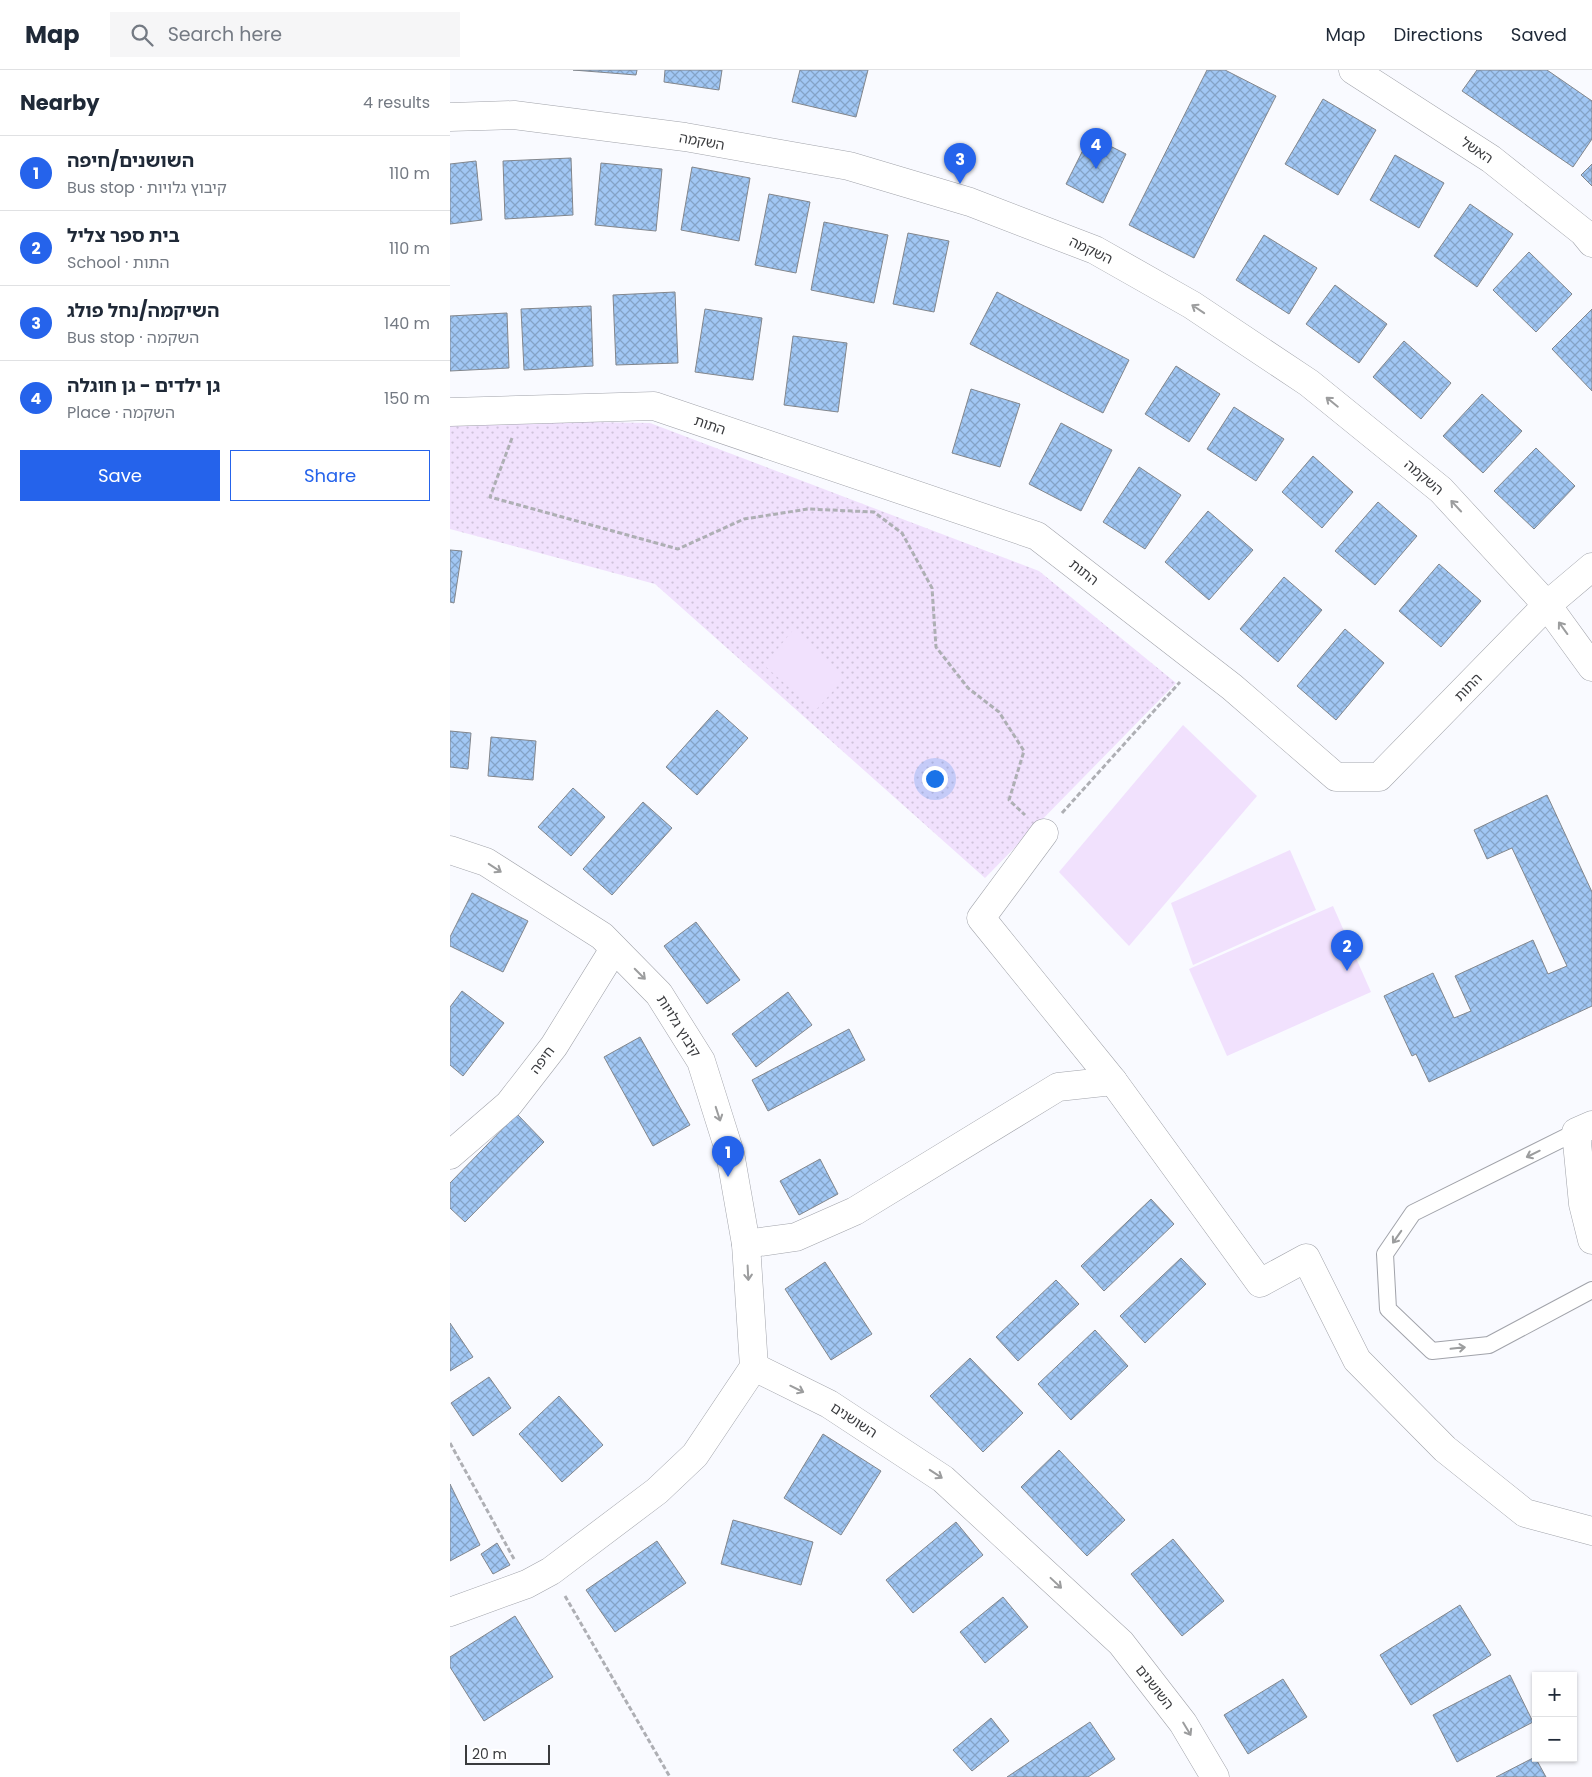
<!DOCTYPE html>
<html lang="en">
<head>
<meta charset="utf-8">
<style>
	:root { --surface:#fff; --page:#f6f6f7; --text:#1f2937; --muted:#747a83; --line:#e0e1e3; --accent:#2563eb }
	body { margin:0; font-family:Poppins,"Noto Sans Hebrew",sans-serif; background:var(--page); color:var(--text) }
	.controls { position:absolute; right:15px; bottom:15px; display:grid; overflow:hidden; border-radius:0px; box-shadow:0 1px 4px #0004 }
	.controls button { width:45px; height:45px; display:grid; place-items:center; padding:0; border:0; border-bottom:1px solid var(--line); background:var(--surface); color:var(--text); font:25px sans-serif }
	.scale { position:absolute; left:15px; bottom:12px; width:85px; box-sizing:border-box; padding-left:5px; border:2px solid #3a3b3e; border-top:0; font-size:14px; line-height:18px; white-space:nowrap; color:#3a3b3e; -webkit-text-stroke:4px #fff; paint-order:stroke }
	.you { position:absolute; left:484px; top:708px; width:18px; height:18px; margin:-12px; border:4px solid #fff; border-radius:50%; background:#1a73e8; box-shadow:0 0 0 8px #1a73e833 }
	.badge { display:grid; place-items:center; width:32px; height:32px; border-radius:50%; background:var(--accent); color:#fff; font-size:16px; font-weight:700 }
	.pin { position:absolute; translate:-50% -41px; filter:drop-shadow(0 1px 2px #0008) }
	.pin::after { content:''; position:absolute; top:26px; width:18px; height:15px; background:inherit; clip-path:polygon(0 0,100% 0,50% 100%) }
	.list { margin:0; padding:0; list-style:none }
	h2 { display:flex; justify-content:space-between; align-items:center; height:65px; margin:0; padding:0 20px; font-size:21px }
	h2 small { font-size:16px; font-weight:400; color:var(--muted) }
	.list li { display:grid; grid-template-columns:32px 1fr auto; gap:15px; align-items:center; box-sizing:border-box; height:75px; padding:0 20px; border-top:1px solid var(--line) }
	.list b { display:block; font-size:19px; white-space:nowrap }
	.list p { margin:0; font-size:16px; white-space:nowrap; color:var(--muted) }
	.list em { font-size:16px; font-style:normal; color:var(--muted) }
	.actions { display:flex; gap:10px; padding:15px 20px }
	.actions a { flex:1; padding:11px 0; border:1px solid var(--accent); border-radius:0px; text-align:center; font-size:18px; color:var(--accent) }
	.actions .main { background:var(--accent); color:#fff }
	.icon { flex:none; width:28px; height:28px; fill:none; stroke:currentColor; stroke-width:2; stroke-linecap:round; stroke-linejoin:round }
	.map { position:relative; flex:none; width:1142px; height:1707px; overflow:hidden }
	header { display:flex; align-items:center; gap:30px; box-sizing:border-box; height:70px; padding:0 25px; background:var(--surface); border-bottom:1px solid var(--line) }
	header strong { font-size:24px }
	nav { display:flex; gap:28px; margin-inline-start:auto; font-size:18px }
	.search { width:350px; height:45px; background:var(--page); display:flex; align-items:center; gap:12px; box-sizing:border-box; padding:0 18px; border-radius:0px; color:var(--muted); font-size:19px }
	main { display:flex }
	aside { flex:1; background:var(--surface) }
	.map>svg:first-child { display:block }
	.park { fill:url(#park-dots) }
	.garden { fill:#f1e1fd }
	.building { fill:url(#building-cross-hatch); stroke:#82868c }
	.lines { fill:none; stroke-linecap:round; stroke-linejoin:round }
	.service-casing { stroke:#a1a3aa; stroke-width:18 }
	.minor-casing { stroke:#a1a3aa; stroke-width:29 }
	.tertiary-casing { stroke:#a1a3aa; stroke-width:29 }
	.path { stroke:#aeafb4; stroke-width:3; stroke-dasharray:5 2.5; stroke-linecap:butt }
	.service { stroke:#fff; stroke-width:16 }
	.minor { stroke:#fff; stroke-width:28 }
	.tertiary { stroke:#fff; stroke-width:28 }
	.oneway { stroke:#9c9d9e }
	.labels { text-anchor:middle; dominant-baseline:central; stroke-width:5; stroke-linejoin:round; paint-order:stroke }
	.street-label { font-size:14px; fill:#3a3b3e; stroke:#fff }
</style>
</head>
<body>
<header>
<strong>Map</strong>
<div class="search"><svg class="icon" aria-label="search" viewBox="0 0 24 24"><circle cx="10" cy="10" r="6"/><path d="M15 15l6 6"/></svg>Search here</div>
<nav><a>Map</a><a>Directions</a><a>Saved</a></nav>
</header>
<main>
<aside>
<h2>Nearby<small>4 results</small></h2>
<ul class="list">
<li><span class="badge">1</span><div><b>השושנים/חיפה</b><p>Bus stop · קיבוץ גלויות</p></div><em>110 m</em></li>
<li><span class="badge">2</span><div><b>בית ספר צליל</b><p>School · התות</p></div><em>110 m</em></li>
<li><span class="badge">3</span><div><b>השיקמה/נחל פולג</b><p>Bus stop · השקמה</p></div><em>140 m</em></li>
<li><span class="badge">4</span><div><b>גן ילדים - גן חוגלה</b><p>Place · השקמה</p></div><em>150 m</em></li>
</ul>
<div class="actions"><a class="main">Save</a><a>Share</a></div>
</aside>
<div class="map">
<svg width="1142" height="1707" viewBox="0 0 1142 1707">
	<defs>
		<pattern id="park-dots" width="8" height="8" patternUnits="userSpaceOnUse" patternTransform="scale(1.25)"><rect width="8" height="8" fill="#f1e1fd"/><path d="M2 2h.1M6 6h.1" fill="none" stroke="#cfc2da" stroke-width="1.8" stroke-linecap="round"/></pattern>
		<pattern id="building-cross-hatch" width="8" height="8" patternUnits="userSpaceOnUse" patternTransform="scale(1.25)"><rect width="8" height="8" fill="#a1c7f4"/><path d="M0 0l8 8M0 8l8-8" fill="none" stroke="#84a3c7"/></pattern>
	</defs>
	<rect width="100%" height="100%" fill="#f9faff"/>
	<!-- park -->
	<path class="park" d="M 0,350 L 200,353 L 589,501 L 726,613 L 535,808 L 205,514 L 0,459 Z"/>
	<!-- garden -->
	<g class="garden">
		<path d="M 344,559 L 395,608 L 365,641 L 314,595 Z"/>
		<path d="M 733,655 L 807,726 L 679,876 L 609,802 Z"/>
		<path d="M 840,780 L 866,840 L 743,895 L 721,833 Z"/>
		<path d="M 883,836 L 921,922 L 777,986 L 739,899 Z"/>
	</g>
	<!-- building -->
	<g class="building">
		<path d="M 123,0 L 187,0 L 186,5 Z"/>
		<path d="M 215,0 L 272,0 L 269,20 L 214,12 Z"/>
		<path d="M 350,0 L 418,0 L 406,47 L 342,32 Z"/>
		<path d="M 757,0 L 775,0 L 826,26 L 744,188 L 679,155 Z"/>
		<path d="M 1027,0 L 1097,0 L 1142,31 L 1142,69 L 1123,97 L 1012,21 Z"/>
		<path d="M 873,29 L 926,60 L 888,125 L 835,94 Z"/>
		<path d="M 640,66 L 676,84 L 653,133 L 616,114 Z"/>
		<path d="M 945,85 L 994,113 L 969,158 L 920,130 Z"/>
		<path d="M 121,88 L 123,145 L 55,149 L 53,91 Z"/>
		<path d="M 26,91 L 32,150 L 0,154 L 0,94 Z"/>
		<path d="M 151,93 L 212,99 L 206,161 L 145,155 Z"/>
		<path d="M 1142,94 L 1142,116 L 1131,105 Z"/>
		<path d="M 242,97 L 300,108 L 289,171 L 231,160 Z"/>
		<path d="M 319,124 L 360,132 L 346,203 L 305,195 Z"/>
		<path d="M 1020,134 L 1063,164 L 1027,217 L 984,186 Z"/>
		<path d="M 374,152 L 438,165 L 424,233 L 361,220 Z"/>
		<path d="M 458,163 L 499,171 L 484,242 L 443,234 Z"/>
		<path d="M 814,165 L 867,198 L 839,244 L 786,210 Z"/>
		<path d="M 1079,182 L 1122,224 L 1086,262 L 1043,220 Z"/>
		<path d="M 885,215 L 937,254 L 909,293 L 856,254 Z"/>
		<path d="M 225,222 L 228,293 L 166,295 L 163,225 Z"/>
		<path d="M 547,222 L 679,290 L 653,343 L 520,274 Z"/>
		<path d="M 141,236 L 143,296 L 74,300 L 71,239 Z"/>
		<path d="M 255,239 L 312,248 L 303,310 L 245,302 Z"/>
		<path d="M 1142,239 L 1142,321 L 1102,279 Z"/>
		<path d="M 57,243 L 59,298 L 0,301 L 0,246 Z"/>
		<path d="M 343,266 L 397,273 L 388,342 L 334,335 Z"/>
		<path d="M 954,271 L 1001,313 L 971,349 L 923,307 Z"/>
		<path d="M 726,296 L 770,324 L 739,372 L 695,344 Z"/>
		<path d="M 521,319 L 570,334 L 550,397 L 502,383 Z"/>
		<path d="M 1032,324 L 1072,361 L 1033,403 L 993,366 Z"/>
		<path d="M 784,337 L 834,369 L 806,411 L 757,379 Z"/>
		<path d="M 611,353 L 662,380 L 631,441 L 579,414 Z"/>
		<path d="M 1086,378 L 1125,416 L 1084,459 L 1044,421 Z"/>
		<path d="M 863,386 L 903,422 L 872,458 L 832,422 Z"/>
		<path d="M 689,397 L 731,425 L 695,479 L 653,452 Z"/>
		<path d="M 928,432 L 967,466 L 925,515 L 885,481 Z"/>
		<path d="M 758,441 L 803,480 L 759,530 L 715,492 Z"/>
		<path d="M 0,480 L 12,481 L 4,533 L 0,532 Z"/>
		<path d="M 989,494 L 1031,531 L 991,577 L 949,541 Z"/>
		<path d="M 834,507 L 872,540 L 828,592 L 790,559 Z"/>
		<path d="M 895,559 L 934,593 L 886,650 L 847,616 Z"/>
		<path d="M 267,640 L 298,668 L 247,725 L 216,697 Z"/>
		<path d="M 0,661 L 21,663 L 18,699 L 0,697 Z"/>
		<path d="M 41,667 L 86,671 L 83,710 L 38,706 Z"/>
		<path d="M 123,718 L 155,747 L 121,786 L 88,757 Z"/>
		<path d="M 1097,725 L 1142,822 L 1142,936 L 979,1012 L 966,984 L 962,986 L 934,926 L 983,903 L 1004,948 L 1021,941 L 1005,906 L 1083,870 L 1098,904 L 1117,896 L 1062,778 L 1037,789 L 1024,760 Z"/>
		<path d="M 193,732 L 222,758 L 162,825 L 133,799 Z"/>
		<path d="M 22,823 L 78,851 L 53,902 L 0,876 L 0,867 Z"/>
		<path d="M 246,852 L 290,910 L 257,934 L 214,876 Z"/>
		<path d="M 12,921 L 54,953 L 13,1006 L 0,995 L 0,937 Z"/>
		<path d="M 338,922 L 362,955 L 306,997 L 282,964 Z"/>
		<path d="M 399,959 L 415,990 L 318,1041 L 302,1010 Z"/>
		<path d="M 190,967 L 240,1055 L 203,1076 L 154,987 Z"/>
		<path d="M 67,1044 L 94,1072 L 15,1152 L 0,1138 L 0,1113 Z"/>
		<path d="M 370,1089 L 388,1124 L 349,1145 L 330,1111 Z"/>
		<path d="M 701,1129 L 724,1154 L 654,1221 L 631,1196 Z"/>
		<path d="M 731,1188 L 756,1214 L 695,1273 L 670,1246 Z"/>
		<path d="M 375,1192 L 422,1264 L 381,1290 L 335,1219 Z"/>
		<path d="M 606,1210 L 629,1234 L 568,1291 L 546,1267 Z"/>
		<path d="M 0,1253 L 23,1287 L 0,1301 Z"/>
		<path d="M 645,1260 L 678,1296 L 621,1350 L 588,1314 Z"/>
		<path d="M 520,1288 L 573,1343 L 533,1382 L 480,1326 Z"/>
		<path d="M 39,1307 L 61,1338 L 23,1366 L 1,1333 Z"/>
		<path d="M 109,1326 L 153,1375 L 112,1412 L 69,1364 Z"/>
		<path d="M 373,1364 L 431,1401 L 391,1465 L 334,1428 Z"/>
		<path d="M 609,1380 L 675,1450 L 637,1486 L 571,1417 Z"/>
		<path d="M 0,1414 L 30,1475 L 0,1491 Z"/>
		<path d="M 283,1450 L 363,1472 L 351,1515 L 271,1494 Z"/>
		<path d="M 506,1452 L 533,1485 L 463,1543 L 436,1510 Z"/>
		<path d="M 723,1469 L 774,1531 L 732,1566 L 681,1504 Z"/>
		<path d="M 207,1471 L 236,1513 L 165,1562 L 136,1520 Z"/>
		<path d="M 47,1473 L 60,1495 L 43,1504 L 31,1484 Z"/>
		<path d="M 553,1527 L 578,1557 L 535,1593 L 510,1562 Z"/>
		<path d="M 1010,1535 L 1041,1585 L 961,1635 L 930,1585 Z"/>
		<path d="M 65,1546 L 103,1607 L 34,1651 L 0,1597 L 0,1587 Z"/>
		<path d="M 1060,1605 L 1083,1652 L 1007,1692 L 983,1645 Z"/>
		<path d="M 833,1609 L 857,1647 L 798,1684 L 774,1645 Z"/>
		<path d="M 541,1648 L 559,1671 L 522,1701 L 503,1680 Z"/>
		<path d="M 640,1652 L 665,1689 L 638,1707 L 557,1707 Z"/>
		<path d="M 1085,1687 L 1096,1707 L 1046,1707 Z"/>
	</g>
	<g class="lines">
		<!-- service casing -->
		<g class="service-casing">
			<path id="service" d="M 1126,1062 L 963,1143 L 935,1184 L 938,1239 L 982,1281 L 1039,1275 L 1142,1220"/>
		</g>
		<!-- minor casing -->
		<g class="minor-casing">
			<g id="minor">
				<path d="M 903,0 L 1041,89 L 1133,162 L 1142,173"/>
				<path d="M 0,47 L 64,45 L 235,67 L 399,96 L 520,132 L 645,180 L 742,235 L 859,313 L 991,420 L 1097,535 L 1142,597"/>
				<path d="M 0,342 L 204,336 L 587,466 L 782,617 L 886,707 L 929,707 L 1097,535 L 1142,497"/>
				<path d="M 594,763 L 531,848 L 663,1011 L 810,1213 L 856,1188 L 907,1290 L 995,1379 L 1075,1443 L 1142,1461"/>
				<path d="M 1142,1055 L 1126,1062 L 1133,1134 L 1142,1170"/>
				<path d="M 0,1085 L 59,1034 L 104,976 L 164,879"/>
				<path d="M 296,1174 L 346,1167 L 405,1141 L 608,1017 L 663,1011"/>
				<path d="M 304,1297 L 379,1334 L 493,1409 L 671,1573 L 733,1653 L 765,1707"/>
			</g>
		</g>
		<!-- tertiary casing -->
		<g class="tertiary-casing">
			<path id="tertiary" d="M 0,780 L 36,792 L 152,866 L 209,924 L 251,991 L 280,1083 L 296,1174 L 304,1297 L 245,1385 L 207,1421 L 101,1501 L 77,1514 L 0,1542"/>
		</g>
		<!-- path -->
		<g class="path">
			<path d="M 62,368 L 40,427 L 228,479 L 294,449 L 358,439 L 424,442 L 452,463 L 482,518 L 486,577 L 518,618 L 549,642 L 574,681 L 559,730 L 575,745"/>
			<path d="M 612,743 L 730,612"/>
			<path d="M 0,1373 L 64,1489"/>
			<path d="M 115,1526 L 220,1707"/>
		</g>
		<!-- service -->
		<use href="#service" class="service"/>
		<!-- minor -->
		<use href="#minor" class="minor"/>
		<!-- tertiary -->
		<use href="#tertiary" class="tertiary"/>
	</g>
	<!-- one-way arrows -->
	<defs><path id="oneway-shaft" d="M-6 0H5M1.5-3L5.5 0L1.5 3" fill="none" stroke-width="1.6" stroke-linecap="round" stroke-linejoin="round" transform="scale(1.25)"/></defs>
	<g class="oneway">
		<use href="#oneway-shaft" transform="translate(748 239) rotate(-146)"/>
		<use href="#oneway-shaft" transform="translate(882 332) rotate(-141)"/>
		<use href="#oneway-shaft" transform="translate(1006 436) rotate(-133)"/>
		<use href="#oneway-shaft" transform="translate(1113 558) rotate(-126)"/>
		<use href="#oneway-shaft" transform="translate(45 798) rotate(33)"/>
		<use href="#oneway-shaft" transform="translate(190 904) rotate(45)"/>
		<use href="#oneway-shaft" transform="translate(268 1044) rotate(72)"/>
		<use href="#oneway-shaft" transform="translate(1083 1084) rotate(154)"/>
		<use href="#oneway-shaft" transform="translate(947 1167) rotate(125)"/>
		<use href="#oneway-shaft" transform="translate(298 1203) rotate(87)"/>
		<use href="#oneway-shaft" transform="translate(1008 1278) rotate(-6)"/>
		<use href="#oneway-shaft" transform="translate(347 1319) rotate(26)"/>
		<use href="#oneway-shaft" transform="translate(486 1404) rotate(33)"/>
		<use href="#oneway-shaft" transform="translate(606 1513) rotate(43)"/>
		<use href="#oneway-shaft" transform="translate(737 1659) rotate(59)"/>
	</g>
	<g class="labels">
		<!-- street labels -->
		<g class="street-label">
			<text transform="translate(252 71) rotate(10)">השקמה</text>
			<text transform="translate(1027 80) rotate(34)">האשל</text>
			<text transform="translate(641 180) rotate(25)">השקמה</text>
			<text transform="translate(260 355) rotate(19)">התות</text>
			<text transform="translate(974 407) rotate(40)">השקמה</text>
			<text transform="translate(634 502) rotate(38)">התות</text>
			<text transform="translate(1018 617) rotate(-46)">התות</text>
			<text transform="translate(229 956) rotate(58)">קיבוץ גלויות</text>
			<text transform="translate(92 990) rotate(-53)">חיפה</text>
			<text transform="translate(404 1350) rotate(33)">השושנים</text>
			<text transform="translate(705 1617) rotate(52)">השושנים</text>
		</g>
	</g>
</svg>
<div class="controls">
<button>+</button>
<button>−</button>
</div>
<div class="scale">20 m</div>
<div class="you"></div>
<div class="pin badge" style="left:278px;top:1107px">1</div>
<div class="pin badge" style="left:897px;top:901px">2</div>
<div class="pin badge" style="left:510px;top:114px">3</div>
<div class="pin badge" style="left:646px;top:99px">4</div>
</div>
</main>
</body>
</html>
